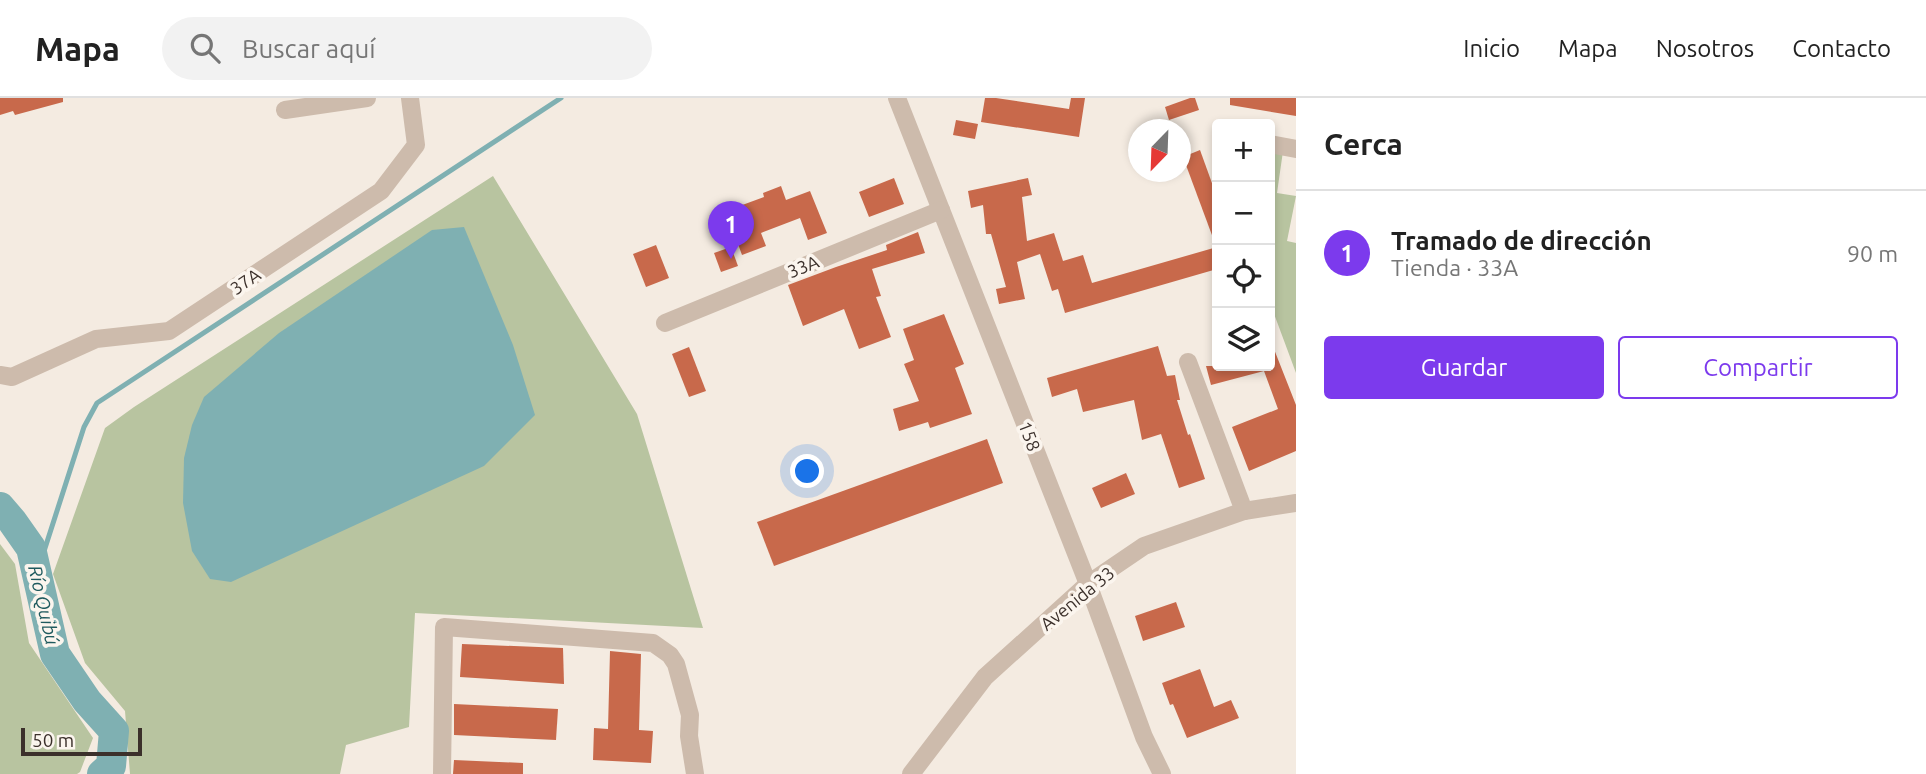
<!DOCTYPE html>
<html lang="es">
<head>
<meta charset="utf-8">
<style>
	:root { --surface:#fff; --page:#f2f2f2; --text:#222; --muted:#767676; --line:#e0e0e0; --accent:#7c3aed }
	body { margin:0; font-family:Ubuntu,sans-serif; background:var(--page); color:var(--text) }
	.controls { position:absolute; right:21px; top:21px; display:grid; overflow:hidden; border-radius:7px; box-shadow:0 4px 10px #0003 }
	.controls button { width:63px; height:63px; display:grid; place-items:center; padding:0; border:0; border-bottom:2px solid var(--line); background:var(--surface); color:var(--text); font:35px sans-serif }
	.compass { position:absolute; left:1128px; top:21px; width:63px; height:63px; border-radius:50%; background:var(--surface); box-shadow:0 4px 10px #0003; rotate:203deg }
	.scale { position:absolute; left:21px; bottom:18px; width:121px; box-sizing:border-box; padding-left:7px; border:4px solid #3b302b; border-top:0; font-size:19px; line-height:24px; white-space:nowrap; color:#3b302b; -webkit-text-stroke:5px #fbf5ee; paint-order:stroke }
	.you { position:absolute; left:808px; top:374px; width:24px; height:24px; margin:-18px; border:5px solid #fff; border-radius:50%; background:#1a73e8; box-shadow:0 0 0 10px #1a73e833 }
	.badge { display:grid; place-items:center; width:46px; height:46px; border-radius:50%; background:var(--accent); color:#fff; font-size:23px; font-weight:700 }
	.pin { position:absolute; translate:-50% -58px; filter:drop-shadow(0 2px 4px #0008) }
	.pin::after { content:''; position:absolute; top:37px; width:24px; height:21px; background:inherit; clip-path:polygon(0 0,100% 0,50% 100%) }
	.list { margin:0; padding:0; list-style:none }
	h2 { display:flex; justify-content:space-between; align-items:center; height:91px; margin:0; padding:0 28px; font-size:30px }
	h2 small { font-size:23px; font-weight:400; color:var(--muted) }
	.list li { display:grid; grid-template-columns:46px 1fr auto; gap:21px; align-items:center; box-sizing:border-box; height:126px; padding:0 28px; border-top:2px solid var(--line) }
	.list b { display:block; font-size:26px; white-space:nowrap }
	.list p { margin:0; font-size:23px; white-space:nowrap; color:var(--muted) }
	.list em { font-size:23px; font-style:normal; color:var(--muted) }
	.actions { display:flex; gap:14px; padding:21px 28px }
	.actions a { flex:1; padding:16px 0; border:2px solid var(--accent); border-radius:7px; text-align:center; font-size:24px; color:var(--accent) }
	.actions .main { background:var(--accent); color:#fff }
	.icon { flex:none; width:38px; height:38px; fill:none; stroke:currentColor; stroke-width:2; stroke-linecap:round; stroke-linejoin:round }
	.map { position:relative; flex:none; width:1296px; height:676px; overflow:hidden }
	header { display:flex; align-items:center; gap:42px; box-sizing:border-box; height:98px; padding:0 35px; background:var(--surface); border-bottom:2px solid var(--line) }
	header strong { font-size:33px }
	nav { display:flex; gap:38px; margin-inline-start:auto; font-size:24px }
	.search { width:490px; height:63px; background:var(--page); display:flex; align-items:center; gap:18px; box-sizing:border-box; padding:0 24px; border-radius:38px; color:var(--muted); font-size:26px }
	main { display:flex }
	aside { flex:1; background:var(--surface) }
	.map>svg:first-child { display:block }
	.green { fill:#b8c4a0 }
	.water { fill:#7fb0b2 }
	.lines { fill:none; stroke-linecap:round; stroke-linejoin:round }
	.stream { stroke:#7fb0b2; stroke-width:5 }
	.river { stroke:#7fb0b2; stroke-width:30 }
	.building { fill:#c8694b }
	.minor { stroke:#cdbbac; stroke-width:18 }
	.labels { text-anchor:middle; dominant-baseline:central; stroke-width:7; stroke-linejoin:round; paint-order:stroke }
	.street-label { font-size:18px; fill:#3b302b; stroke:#fbf5ee }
	.water-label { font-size:19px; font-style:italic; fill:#1f5a5e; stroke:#fbf5ee }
</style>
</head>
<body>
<header>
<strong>Mapa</strong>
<div class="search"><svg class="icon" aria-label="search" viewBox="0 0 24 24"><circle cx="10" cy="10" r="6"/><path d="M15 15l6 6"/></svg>Buscar aquí</div>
<nav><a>Inicio</a><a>Mapa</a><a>Nosotros</a><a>Contacto</a></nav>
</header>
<main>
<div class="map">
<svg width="1296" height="676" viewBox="0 0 1296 676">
	<rect width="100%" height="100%" fill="#f4ebe1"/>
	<!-- green -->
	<g class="green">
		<path d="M 1270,51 L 1283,53 L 1277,95 L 1296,98 L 1287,143 L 1296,145 L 1296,275 L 1270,205 Z"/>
		<path d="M 493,78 L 637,316 L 703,530 L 415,515 L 409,629 L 346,647 L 340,676 L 130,676 L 125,613 L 85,565 L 53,476 L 105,330 L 134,309 Z"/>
		<path d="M 0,446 L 15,466 L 29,545 L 93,640 L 80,674 L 77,676 L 0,676 Z"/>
	</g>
	<!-- water -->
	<path class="water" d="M 464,129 L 513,247 L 535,317 L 484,368 L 231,484 L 210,481 L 192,453 L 183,405 L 184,360 L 192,327 L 204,299 L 279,235 L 432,132 Z"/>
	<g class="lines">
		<!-- stream -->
		<path class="stream" d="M 37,475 L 84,329 L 97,305 L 561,0"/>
		<!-- river -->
		<path class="river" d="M 0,409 L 12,423 L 31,450 L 55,556 L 87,603 L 114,633 L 111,668 L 102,676"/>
	</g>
	<!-- building -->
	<g class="building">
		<path d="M 0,0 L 63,0 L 63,4 L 15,17 L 13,13 L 0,17 Z"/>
		<path d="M 985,0 L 996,0 L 1069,11 L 1071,0 L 1085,0 L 1079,39 L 981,24 Z"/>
		<path d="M 1190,0 L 1195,0 L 1199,12 L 1169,22 L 1165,9 Z"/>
		<path d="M 1230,0 L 1296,0 L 1296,18 L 1230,7 Z"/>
		<path d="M 956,22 L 978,26 L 975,41 L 953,37 Z"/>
		<path d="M 1200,52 L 1217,99 L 1217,148 L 1216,148 L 1183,59 Z"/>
		<path d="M 894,80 L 904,106 L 869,119 L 859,94 Z"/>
		<path d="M 1028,80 L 1032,97 L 1022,99 L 1027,143 L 1054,135 L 1063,163 L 1083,157 L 1092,185 L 1217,149 L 1217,171 L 1065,215 L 1058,191 L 1052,193 L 1040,156 L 1017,164 L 1025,201 L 999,206 L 996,191 L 1006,189 L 991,136 L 986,136 L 983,107 L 971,110 L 968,93 Z"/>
		<path d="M 781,88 L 786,102 L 810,93 L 827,135 L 808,142 L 800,120 L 761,135 L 766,148 L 742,157 L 726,113 L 764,99 L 763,95 Z"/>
		<path d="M 918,134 L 925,155 L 872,171 L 881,198 L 876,199 L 891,239 L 859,251 L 844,211 L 803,228 L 788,187 L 836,169 L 887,152 L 886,147 Z"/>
		<path d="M 656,147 L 669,180 L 646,189 L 633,156 Z"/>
		<path d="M 731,149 L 738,168 L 721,174 L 714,155 Z"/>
		<path d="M 944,216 L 964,266 L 955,270 L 972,316 L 930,330 L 928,324 L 899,333 L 893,311 L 919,303 L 904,266 L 914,262 L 903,231 Z"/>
		<path d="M 1270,241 L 1296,307 L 1296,353 L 1249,373 L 1232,329 L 1278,311 L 1264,273 L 1211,287 L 1206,268 L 1270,268 Z"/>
		<path d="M 1158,248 L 1167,278 L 1175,277 L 1180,302 L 1177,302 L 1188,337 L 1190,336 L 1205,381 L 1179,390 L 1161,336 L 1142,342 L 1134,302 L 1083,314 L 1077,291 L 1052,299 L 1047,280 Z"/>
		<path d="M 689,249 L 706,293 L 689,299 L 672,256 Z"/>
		<path d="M 987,341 L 1003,385 L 774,468 L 757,424 Z"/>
		<path d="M 1126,375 L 1135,396 L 1101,410 L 1092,390 Z"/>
		<path d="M 1176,504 L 1185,529 L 1143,543 L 1135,518 Z"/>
		<path d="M 462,546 L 563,550 L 564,586 L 460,579 Z"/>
		<path d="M 610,553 L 641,556 L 639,632 L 653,633 L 651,665 L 593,662 L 594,630 L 608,631 Z"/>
		<path d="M 1200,571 L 1214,609 L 1231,602 L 1239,620 L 1187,640 L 1173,606 L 1170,607 L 1162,585 Z"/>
		<path d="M 454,606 L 558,611 L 556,642 L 454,637 Z"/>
		<path d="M 454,662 L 523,665 L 523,676 L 453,676 Z"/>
	</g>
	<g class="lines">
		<!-- minor -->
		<g class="minor">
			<path d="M 897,0 L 1088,486 L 1144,639 L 1162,676"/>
			<path d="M 285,12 L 367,0"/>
			<path d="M 1270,46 L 1296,51"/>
			<path d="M 665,225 L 941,112"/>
			<path d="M 1188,264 L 1244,413"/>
			<path d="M 0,277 L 12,279 L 96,241 L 169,233 L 381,93 L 416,47 L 410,0"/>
			<path d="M 442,676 L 444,529 L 653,545 L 670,557 L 676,566 L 690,617 L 689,638 L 695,676"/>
			<path d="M 911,676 L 985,579 L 1088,486 L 1144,448 L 1244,413 L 1296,405"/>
		</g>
	</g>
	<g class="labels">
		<!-- street labels -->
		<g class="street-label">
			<text transform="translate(803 168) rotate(-22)">33A</text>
			<text transform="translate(245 183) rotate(-34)">37A</text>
			<text transform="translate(1030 338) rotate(69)">158</text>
			<text transform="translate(1077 500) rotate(-39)">Avenida 33</text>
		</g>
		<!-- water labels -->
		<g class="water-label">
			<text transform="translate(44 507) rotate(77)">Río Quibú</text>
		</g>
	</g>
</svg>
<div class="controls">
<button>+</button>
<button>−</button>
<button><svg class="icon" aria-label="locate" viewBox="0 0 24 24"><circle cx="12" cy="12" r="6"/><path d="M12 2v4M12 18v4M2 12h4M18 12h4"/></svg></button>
<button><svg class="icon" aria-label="layers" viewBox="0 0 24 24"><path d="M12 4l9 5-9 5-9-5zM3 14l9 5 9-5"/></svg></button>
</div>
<svg class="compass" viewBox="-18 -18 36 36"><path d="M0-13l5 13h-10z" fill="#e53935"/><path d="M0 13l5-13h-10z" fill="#767676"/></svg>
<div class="scale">50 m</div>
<div class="you"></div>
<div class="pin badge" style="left:731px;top:161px">1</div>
</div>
<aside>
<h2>Cerca<small></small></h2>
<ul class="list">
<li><span class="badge">1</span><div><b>Tramado de dirección</b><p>Tienda · 33A</p></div><em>90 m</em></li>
</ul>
<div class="actions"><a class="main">Guardar</a><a>Compartir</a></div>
</aside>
</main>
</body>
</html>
